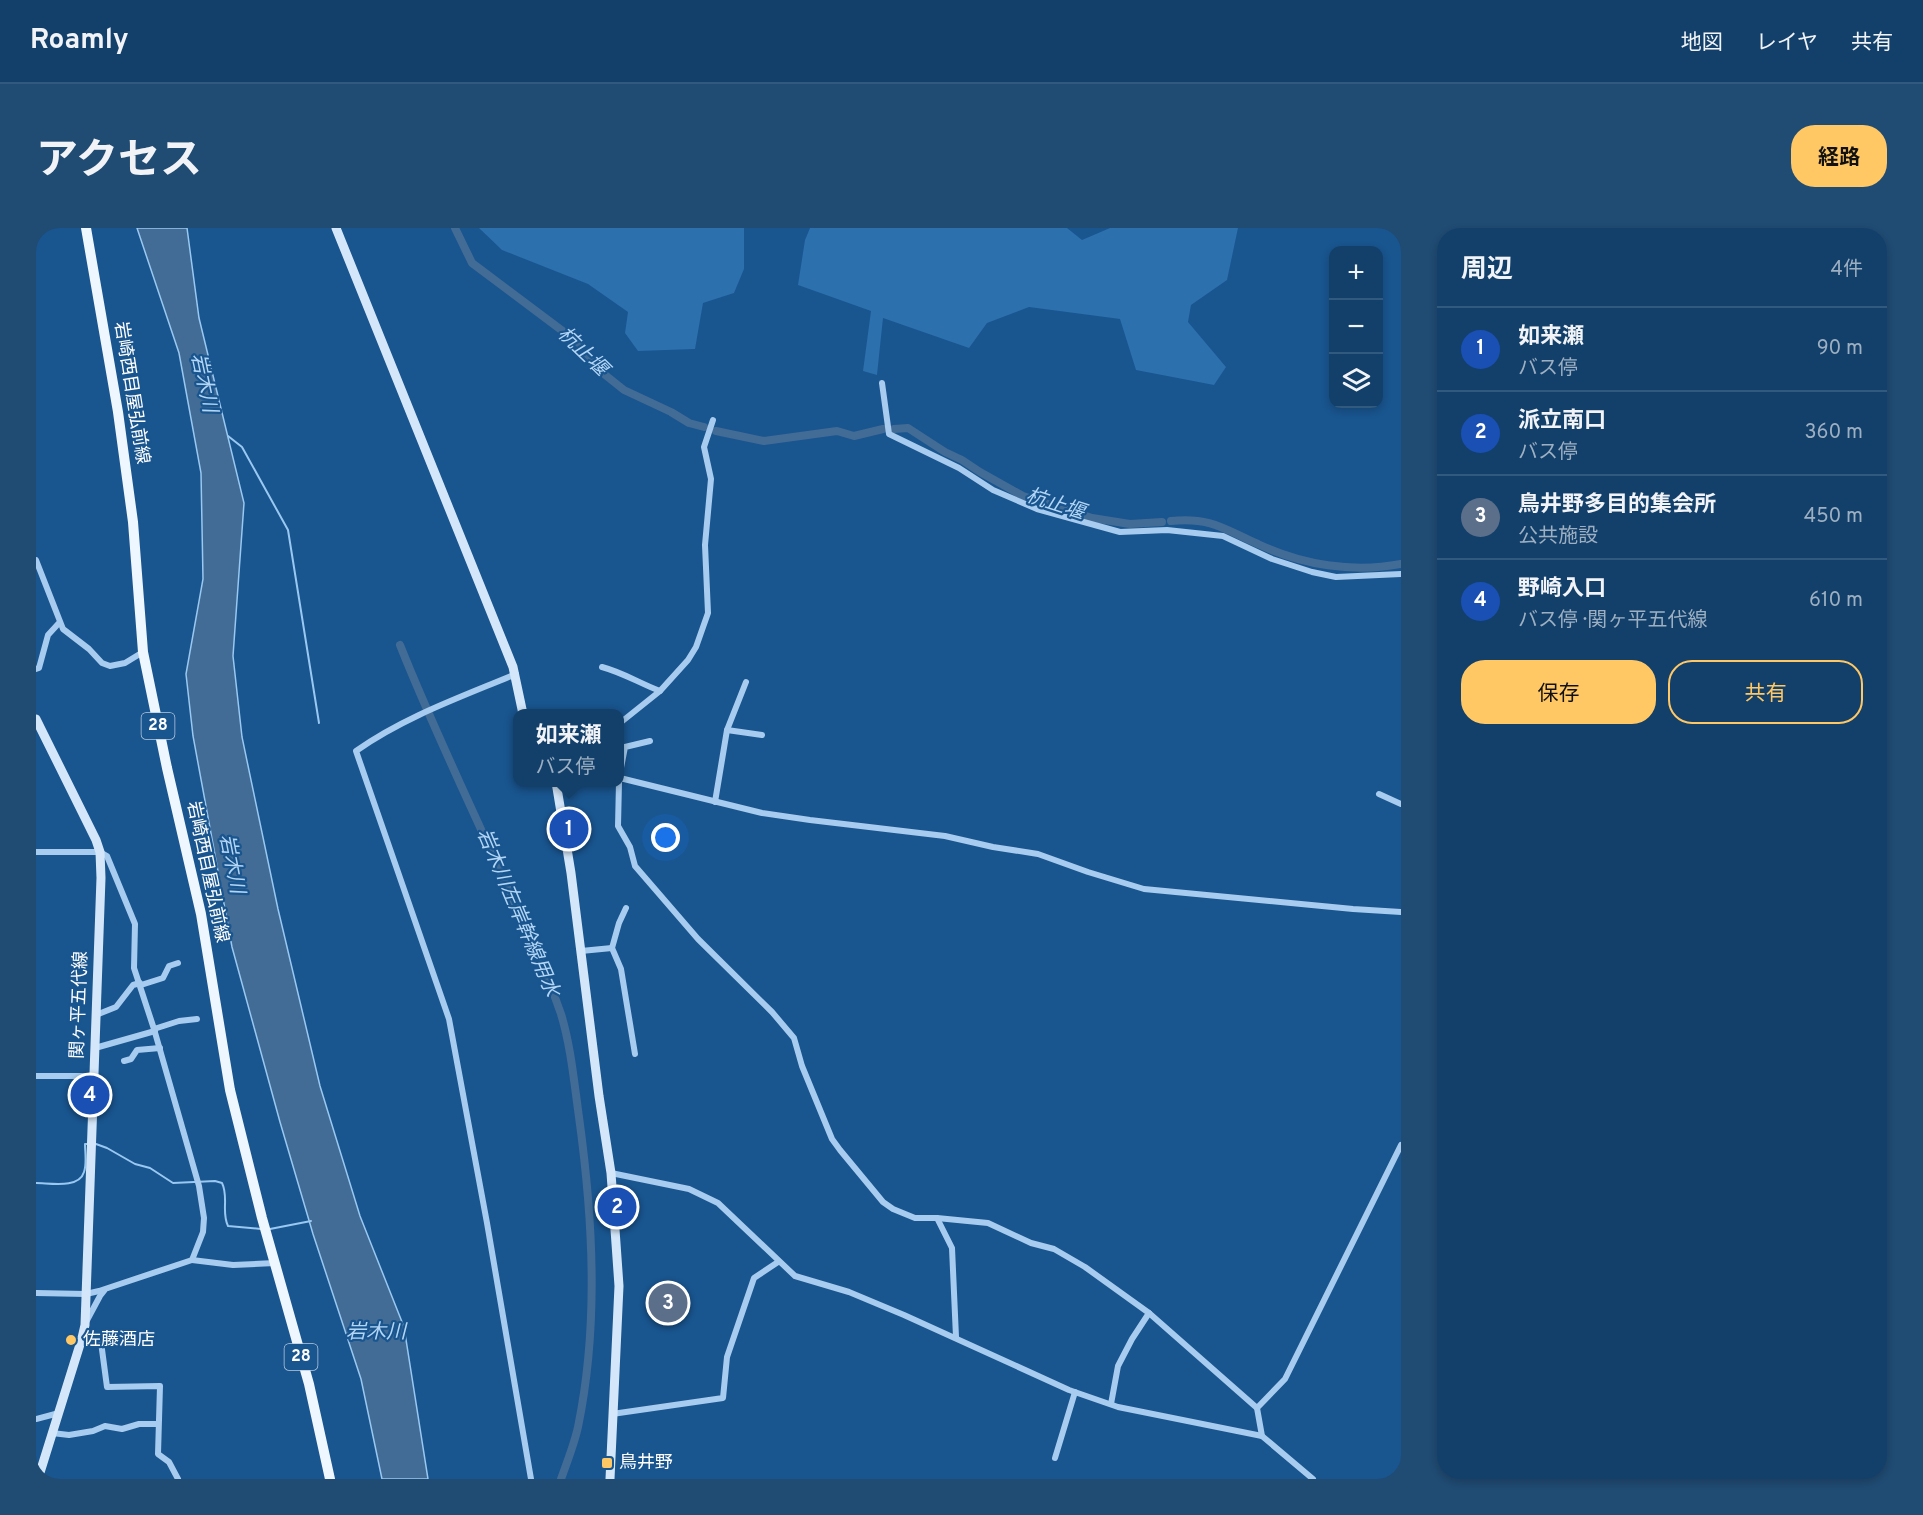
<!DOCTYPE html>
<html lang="ja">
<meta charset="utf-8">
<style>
body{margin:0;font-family:Overpass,"Noto Sans JP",sans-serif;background:#204b73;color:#f1f3f6}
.controls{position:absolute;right:18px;top:18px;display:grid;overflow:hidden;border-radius:12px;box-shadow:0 3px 9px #0003}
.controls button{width:54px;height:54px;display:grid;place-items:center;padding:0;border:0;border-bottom:2px solid #32597e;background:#13406b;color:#f1f3f6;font:30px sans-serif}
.you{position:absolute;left:630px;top:610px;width:21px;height:21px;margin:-15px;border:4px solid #fff;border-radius:50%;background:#1a73e8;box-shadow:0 0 0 9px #1a73e833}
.badge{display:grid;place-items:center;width:39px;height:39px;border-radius:50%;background:#ffc864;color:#fff;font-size:20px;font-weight:700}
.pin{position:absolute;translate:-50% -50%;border:3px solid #fff;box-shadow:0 2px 6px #0006}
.popup{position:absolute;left:477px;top:481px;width:111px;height:78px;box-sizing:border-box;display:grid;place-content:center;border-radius:12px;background:#13406b;filter:drop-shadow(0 2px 4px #0005);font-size:20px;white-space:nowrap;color:#9dafc1}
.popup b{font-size:22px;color:#f1f3f6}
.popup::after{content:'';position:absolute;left:50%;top:100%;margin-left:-12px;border:12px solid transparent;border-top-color:#13406b}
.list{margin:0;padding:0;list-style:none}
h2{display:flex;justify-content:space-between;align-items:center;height:78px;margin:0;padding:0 24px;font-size:26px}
h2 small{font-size:20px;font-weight:400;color:#9dafc1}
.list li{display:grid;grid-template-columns:39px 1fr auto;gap:18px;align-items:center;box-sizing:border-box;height:84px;padding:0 24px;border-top:2px solid #32597e}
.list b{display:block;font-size:22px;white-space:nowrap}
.list p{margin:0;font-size:20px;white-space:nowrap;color:#9dafc1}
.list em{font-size:20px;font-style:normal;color:#9dafc1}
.actions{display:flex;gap:12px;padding:18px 24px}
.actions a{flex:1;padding:14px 0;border:2px solid #ffc864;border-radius:24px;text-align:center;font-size:21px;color:#ffc864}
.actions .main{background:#ffc864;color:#111}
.icon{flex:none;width:33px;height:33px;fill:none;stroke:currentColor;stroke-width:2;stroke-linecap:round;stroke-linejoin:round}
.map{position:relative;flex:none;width:1365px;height:1251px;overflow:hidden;border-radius:24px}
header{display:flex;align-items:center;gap:36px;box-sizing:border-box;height:84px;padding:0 30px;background:#13406b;border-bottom:2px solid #32597e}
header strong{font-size:28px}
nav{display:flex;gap:33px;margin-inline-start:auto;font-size:21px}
.intro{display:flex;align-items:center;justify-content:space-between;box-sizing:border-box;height:144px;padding:0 36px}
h1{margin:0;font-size:42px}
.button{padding:15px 27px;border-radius:24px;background:#ffc864;color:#111;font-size:21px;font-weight:700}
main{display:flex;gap:36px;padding:0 36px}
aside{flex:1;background:#13406b;border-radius:24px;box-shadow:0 3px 9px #0003}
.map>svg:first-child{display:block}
</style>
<header>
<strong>Roamly</strong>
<nav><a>地図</a><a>レイヤ</a><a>共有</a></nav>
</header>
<div class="intro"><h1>アクセス</h1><a class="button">経路</a></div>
<main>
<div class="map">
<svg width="1365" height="1251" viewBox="0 0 1365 1251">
<rect width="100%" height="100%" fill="#19558f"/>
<g fill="#2c70ad">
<polygon points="443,0 708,0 708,41 698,65 667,75 659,121 602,123 589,105 592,84 552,56 466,22"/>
<polygon points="774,0 1031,0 1046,12 1074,0 1202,0 1191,52 1155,77 1152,94 1190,139 1178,157 1100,142 1084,91 993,79 951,95 933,120 847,90 841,147 827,143 835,83 762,57 769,12"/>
</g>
<polygon fill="#426c96" stroke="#99c8f1" stroke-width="1.5" points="101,0 151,0 163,90 208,275 197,428 206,509 242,681 284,858 324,988 368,1099 392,1251 346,1251 325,1151 277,1006 244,894 196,719 157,508 150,446 167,351 165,245 143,125"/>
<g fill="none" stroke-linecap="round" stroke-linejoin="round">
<g stroke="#99c8f1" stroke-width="2">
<polyline points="192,208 206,219 252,302 283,495"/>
<path d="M60,916L71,920L99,936L114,940L137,955L179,953L186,955C193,969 185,984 192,998L225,1001"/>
<path d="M0,955C14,955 43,961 48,944C51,936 49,924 49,916H54"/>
<polyline points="234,1001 275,993"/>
</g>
<g stroke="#426c96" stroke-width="8">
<polyline points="419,0 436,35 544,116 558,138 588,162 635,184 653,195 668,199"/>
<polyline points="858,201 872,200 909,224 926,232 944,244 987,268 1056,290 1094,296 1126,294"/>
<polyline points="680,203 728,213 801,203 818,208 847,201"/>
<path d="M1135,293C1175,289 1188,301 1222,316C1266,337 1317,345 1365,336"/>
<path d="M364,417C397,500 436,580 472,661C491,702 510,743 525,786C535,819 538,854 543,889C557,991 563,1097 542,1199C538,1217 531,1234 525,1251"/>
</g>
<g stroke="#a7ccef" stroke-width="6">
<polyline points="846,155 853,206 923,240 957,262 1001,281 1084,304 1131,302 1187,308 1236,331 1276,344 1300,349 1365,346"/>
<polyline points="0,332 27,401 53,421 66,435 74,438 89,435 107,424"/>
<path d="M566,439C588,445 603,455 624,463"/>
<polyline points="0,441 3,440 12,407 23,395"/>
<path d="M480,446C425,469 368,489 320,523L413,791L451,995L495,1251"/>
<polyline points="584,495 624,463 652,432 660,419 672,385 669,317 675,251 668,219 677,192"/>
<polyline points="691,502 726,507"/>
<polyline points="584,545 589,519 614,513"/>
<polyline points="584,550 726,585 774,592 909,608 957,619 1002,626 1052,644 1108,661 1317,681 1365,684"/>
<polyline points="583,554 582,598 594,619 599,638 662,711 736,784 758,810 766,838 796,911 804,922 847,974 857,981 879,990 901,990 916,1020 920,1109"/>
<polyline points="1343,566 1365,576"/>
<polyline points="679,574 691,502 710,454"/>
<polyline points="0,624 64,624 71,628 99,696 98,740 118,801 163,958 168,990 167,1004 156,1032 63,1063 50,1066 0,1065"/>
<polyline points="590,680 583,695 576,720 585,741 599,826"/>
<polyline points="545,723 576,720"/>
<polyline points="105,757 127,750 133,738 142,735"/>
<polyline points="60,787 80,779 97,757 104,755"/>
<polyline points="118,801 143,793 161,791"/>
<polyline points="59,820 119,803"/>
<polyline points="88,833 95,831 101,822 124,820"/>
<polyline points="0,848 58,848"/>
<polyline points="575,945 653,961 682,975 759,1048 813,1064 868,1087 1033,1162 1082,1179 1226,1208 1277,1251"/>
<polyline points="901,990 952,995 995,1015 1018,1021 1049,1039 1113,1085 1221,1180"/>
<polyline points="156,1032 197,1037 239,1035"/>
<polyline points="49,1096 64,1068 68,1063"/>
<polyline points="46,1110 65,1114 71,1159 124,1158 122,1226 133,1234 142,1251"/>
<polyline points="1075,1176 1082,1138 1096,1111 1113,1085"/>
<polyline points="576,1186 687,1170 691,1129 718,1050 742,1034"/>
<polyline points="0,1191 23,1185"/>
<polyline points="16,1205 33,1207 57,1203 69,1198 86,1201 103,1196 122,1196"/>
<polyline points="1226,1208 1221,1180 1249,1151 1365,917"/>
<polyline points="1019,1230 1039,1164"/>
</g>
<g stroke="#d4e7fa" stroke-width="9">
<polyline points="300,0 477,439 487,486"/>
<polyline points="0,491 60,612 64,624 65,650 49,1097 46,1110 2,1251"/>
<polyline points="520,554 535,645 563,868 575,945 583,1058 574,1251"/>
</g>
<polyline stroke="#eef6ff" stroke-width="10" points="50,0 82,184 97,294 107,424 131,540 165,686 194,862 226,990 273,1156 294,1251"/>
</g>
<g fill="#ffc864" stroke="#19558f" stroke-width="2">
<circle cx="35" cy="1112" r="6"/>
<rect x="565" y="1229" width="12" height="12" rx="3"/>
</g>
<g text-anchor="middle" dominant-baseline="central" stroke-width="4.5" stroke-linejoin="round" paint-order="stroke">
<g fill="#19558f" stroke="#baccdd" stroke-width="1.5">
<rect x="105.5" y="485" width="33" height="26" rx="4.5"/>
<rect x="248.5" y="1116" width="33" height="26" rx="4.5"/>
</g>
<g font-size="16" font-weight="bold" fill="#fff">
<text x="122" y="498">28</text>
<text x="265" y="1129">28</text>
</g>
<g font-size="18" fill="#fff" stroke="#19558f">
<text transform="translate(95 165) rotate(81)">岩崎西目屋弘前線</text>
<text transform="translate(171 644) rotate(78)">岩崎西目屋弘前線</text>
<text transform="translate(44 777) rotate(-88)">関ヶ平五代線</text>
</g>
<g font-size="18" fill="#fff" stroke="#19558f" text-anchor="start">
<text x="47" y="1112">佐藤酒店</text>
<text x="583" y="1235">鳥井野</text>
</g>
<g font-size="20" font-style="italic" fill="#b3d6f6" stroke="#19558f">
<text transform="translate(546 124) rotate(44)">杭止堰</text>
<text transform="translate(167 155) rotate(78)">岩木川</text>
<text transform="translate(1019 277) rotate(18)">杭止堰</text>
<text transform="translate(195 636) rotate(79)">岩木川</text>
<text transform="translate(481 685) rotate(67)">岩木川左岸幹線用水</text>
<text x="340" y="1105">岩木川</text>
</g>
</g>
</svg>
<div class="controls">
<button>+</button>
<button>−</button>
<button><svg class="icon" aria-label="layers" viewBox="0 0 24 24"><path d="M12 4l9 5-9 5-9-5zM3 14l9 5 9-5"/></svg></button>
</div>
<div class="you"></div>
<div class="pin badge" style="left:533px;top:601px;background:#1a4fb4">1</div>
<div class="popup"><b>如来瀬</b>バス停</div>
<div class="pin badge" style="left:581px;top:979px;background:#1a4fb4">2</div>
<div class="pin badge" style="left:632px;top:1075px;background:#5c6f8a">3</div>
<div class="pin badge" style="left:54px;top:867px;background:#1a4fb4">4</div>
</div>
<aside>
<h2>周辺<small>4件</small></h2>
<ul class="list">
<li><span class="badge" style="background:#1a4fb4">1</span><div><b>如来瀬</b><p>バス停</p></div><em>90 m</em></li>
<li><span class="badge" style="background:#1a4fb4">2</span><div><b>派立南口</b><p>バス停</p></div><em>360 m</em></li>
<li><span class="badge" style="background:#5c6f8a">3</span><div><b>鳥井野多目的集会所</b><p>公共施設</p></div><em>450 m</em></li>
<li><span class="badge" style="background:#1a4fb4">4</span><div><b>野崎入口</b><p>バス停 · 関ヶ平五代線</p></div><em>610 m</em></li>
</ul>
<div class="actions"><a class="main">保存</a><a>共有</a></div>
</aside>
</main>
